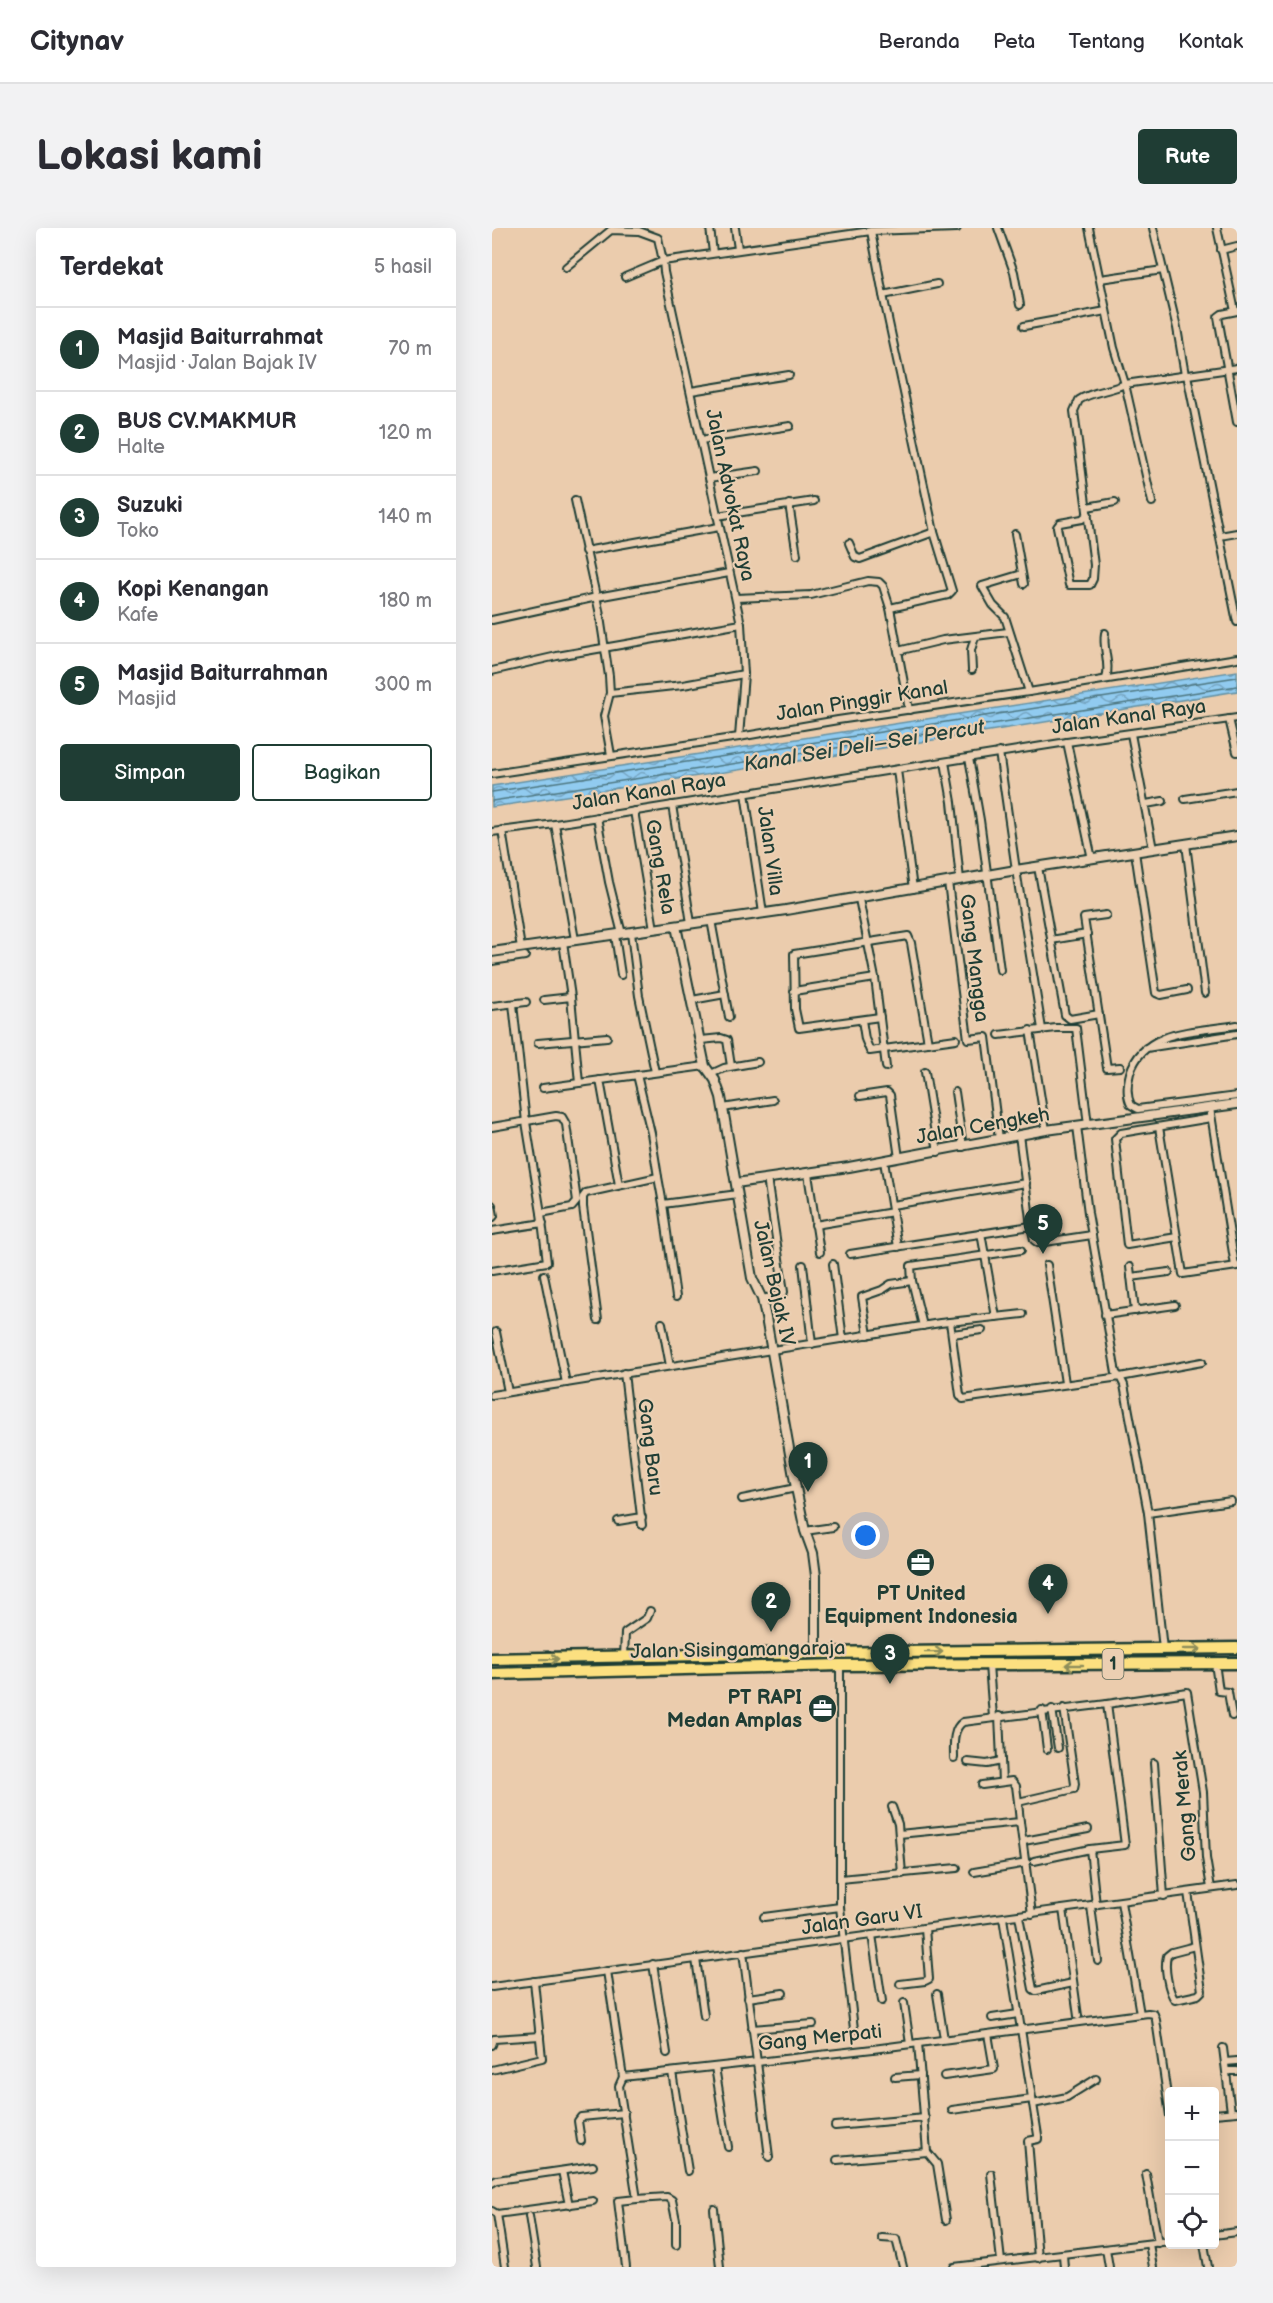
<!DOCTYPE html>
<html lang="id">
<meta charset="utf-8">
<style>
body{margin:0;font-family:"Balsamiq Sans",sans-serif;background:#f2f2f3;color:#2b2b33}
.controls{position:absolute;right:18px;bottom:18px;display:grid;overflow:hidden;border-radius:6px;box-shadow:0 6px 24px #0002}
.controls button{width:54px;height:54px;display:grid;place-items:center;padding:0;border:0;border-bottom:2px solid #e1e1e2;background:#fff;color:#2b2b33;font:30px sans-serif}
.you{position:absolute;left:374px;top:1308px;width:21px;height:21px;margin:-15px;border:4px solid #fff;border-radius:50%;background:#1a73e8;box-shadow:0 0 0 9px #1a73e833}
.badge{display:grid;place-items:center;width:39px;height:39px;border-radius:50%;background:#1f3d34;color:#fff;font-size:20px;font-weight:700}
.pin{position:absolute;translate:-50% -50px;filter:drop-shadow(0 2px 3px #0008)}
.pin::after{content:'';position:absolute;top:32px;width:21px;height:18px;background:inherit;clip-path:polygon(0 0,100% 0,50% 100%)}
.list{margin:0;padding:0;list-style:none}
h2{display:flex;justify-content:space-between;align-items:center;height:78px;margin:0;padding:0 24px;font-size:26px}
h2 small{font-size:20px;font-weight:400;color:#7c7c81}
.list li{display:grid;grid-template-columns:39px 1fr auto;gap:18px;align-items:center;box-sizing:border-box;height:84px;padding:0 24px;border-top:2px solid #e1e1e2}
.list b{display:block;font-size:22px;white-space:nowrap}
.list p{margin:0;font-size:20px;white-space:nowrap;color:#7c7c81}
.list em{font-size:20px;font-style:normal;color:#7c7c81}
.actions{display:flex;gap:12px;padding:18px 24px}
.actions a{flex:1;padding:14px 0;border:2px solid #1f3d34;border-radius:6px;text-align:center;font-size:21px;color:#1f3d34}
.actions .main{background:#1f3d34;color:#fff}
.icon{flex:none;width:33px;height:33px;fill:none;stroke:currentColor;stroke-width:2;stroke-linecap:round;stroke-linejoin:round}
.map{position:relative;flex:none;width:745px;height:2039px;overflow:hidden;border-radius:6px}
header{display:flex;align-items:center;gap:36px;box-sizing:border-box;height:84px;padding:0 30px;background:#fff;border-bottom:2px solid #e1e1e2}
header strong{font-size:28px}
nav{display:flex;gap:33px;margin-inline-start:auto;font-size:21px}
.intro{display:flex;align-items:center;justify-content:space-between;box-sizing:border-box;height:144px;padding:0 36px}
h1{margin:0;font-size:42px}
.button{padding:15px 27px;border-radius:6px;background:#1f3d34;color:#fff;font-size:21px;font-weight:700}
main{display:flex;gap:36px;padding:0 36px}
aside{flex:1;background:#fff;border-radius:6px;box-shadow:0 6px 24px #0002}
.map>svg:first-child{display:block}
</style>
<header>
<strong>Citynav</strong>
<nav><a>Beranda</a><a>Peta</a><a>Tentang</a><a>Kontak</a></nav>
</header>
<div class="intro"><h1>Lokasi kami</h1><a class="button">Rute</a></div>
<main>
<aside>
<h2>Terdekat<small>5 hasil</small></h2>
<ul class="list">
<li><span class="badge">1</span><div><b>Masjid Baiturrahmat</b><p>Masjid · Jalan Bajak IV</p></div><em>70 m</em></li>
<li><span class="badge">2</span><div><b>BUS CV.MAKMUR</b><p>Halte</p></div><em>120 m</em></li>
<li><span class="badge">3</span><div><b>Suzuki</b><p>Toko</p></div><em>140 m</em></li>
<li><span class="badge">4</span><div><b>Kopi Kenangan</b><p>Kafe</p></div><em>180 m</em></li>
<li><span class="badge">5</span><div><b>Masjid Baiturrahman</b><p>Masjid</p></div><em>300 m</em></li>
</ul>
<div class="actions"><a class="main">Simpan</a><a>Bagikan</a></div>
</aside>
<div class="map">
<svg width="745" height="2039" viewBox="0 0 745 2039">
<defs>
<pattern id="water-waves" width="16" height="10" patternUnits="userSpaceOnUse" patternTransform="scale(1.5)"><rect width="16" height="10" fill="#91cbf0"/><path d="M0 5q4-4 8 0t8 0" fill="none" stroke="#76a6c3"/></pattern>
</defs>
<rect width="100%" height="100%" fill="#ebccad"/>
<filter id="ink" filterUnits="userSpaceOnUse"><feTurbulence type="fractalNoise" baseFrequency=".0167" numOctaves="2"/><feDisplacementMap in="SourceGraphic" scale="12" xChannelSelector="R" yChannelSelector="G"/><feConvolveMatrix kernelMatrix="1 2 1 2 8 2 1 2 1" color-interpolation-filters="sRGB"/></filter>
<g filter="url(#ink)">
<polygon fill="url(#water-waves)" stroke="#6392a5" stroke-width="1.5" points="745,443 745,463 385,521 0,579 0,558"/>
<g fill="none" stroke-linecap="round" stroke-linejoin="round">
<g stroke="#4d767f" stroke-width="1.5">
<polyline points="0,564 745,449"/>
<polyline points="0,573 745,458"/>
</g>
<defs>
<g id="minor">
<polyline points="218,0 221,25"/>
<polyline points="243,0 246,21"/>
<polyline points="506,0 522,44 528,77"/>
<polyline points="597,0 622,120 633,156 660,274"/>
<polyline points="661,0 685,100 693,147"/>
<polyline points="725,0 743,83"/>
<polyline points="379,3 391,67 442,304 460,363 456,367 398,380"/>
<polyline points="729,22 745,18"/>
<polyline points="74,39 119,2 147,3 166,10 171,33 133,49"/>
<polyline points="608,51 671,42"/>
<polyline points="391,67 445,56"/>
<polyline points="745,83 730,86 726,89 745,194"/>
<polyline points="532,98 614,83"/>
<polyline points="695,147 745,394"/>
<polyline points="199,163 297,147"/>
<polyline points="209,212 298,198"/>
<polyline points="217,250 266,243"/>
<polyline points="83,272 107,382 117,448 118,465 112,488 119,527"/>
<polyline points="297,276 305,327"/>
<polyline points="595,279 623,274"/>
<path d="M596,286L590,291L568,295L565,299L577,357H598L601,351L602,337L582,183L587,172C601,163 618,163 633,156L745,140"/>
<polyline points="225,288 322,273"/>
<polyline points="523,306 532,356"/>
<polyline points="728,308 745,305"/>
<polyline points="357,315 363,329 368,331 442,304"/>
<polyline points="93,323 227,299"/>
<polyline points="530,346 490,358 501,377 513,389 537,464"/>
<polyline points="244,370 319,367 376,353 387,354 391,358 398,380 417,482"/>
<polyline points="0,392 105,369 237,345"/>
<path d="M613,405C610,420 619,436 614,451"/>
<polyline points="406,423 451,412 516,404"/>
<polyline points="480,442 479,422 483,409"/>
<polyline points="0,443 65,428 249,396"/>
<polyline points="118,465 191,457 252,446"/>
<polyline points="737,491 745,524"/>
<polyline points="639,506 661,621"/>
<polyline points="247,509 252,446 249,396 172,44 171,33 379,3 465,0"/>
<polyline points="575,514 600,631"/>
<polyline points="507,524 524,642 550,801"/>
<polyline points="477,530 488,592 508,742"/>
<polyline points="453,534 460,574 468,652"/>
<polyline points="405,542 421,661"/>
<polyline points="0,546 247,509 346,492 537,464 745,430"/>
<polyline points="253,565 271,685"/>
<polyline points="693,571 745,563"/>
<polyline points="654,576 671,573"/>
<polyline points="180,577 199,695"/>
<polyline points="142,583 162,701"/>
<polyline points="105,589 117,654 130,706"/>
<polyline points="63,596 83,712"/>
<polyline points="10,602 29,720"/>
<polyline points="0,604 63,596 575,514 745,490"/>
<polyline points="694,616 713,765"/>
<polyline points="643,624 664,765 669,767 695,762"/>
<polyline points="546,639 573,787 578,791 607,786"/>
<polyline points="456,654 476,811 494,809 507,911"/>
<polyline points="367,671 383,750 394,839"/>
<polyline points="614,687 592,690 615,840 628,839"/>
<polyline points="219,692 237,789"/>
<polyline points="139,705 147,768 163,844"/>
<polyline points="123,707 129,747"/>
<polyline points="559,712 595,706"/>
<polyline points="71,714 79,769"/>
<polyline points="0,733 33,728"/>
<polyline points="302,763 383,750"/>
<polyline points="52,772 79,769 87,855 213,838"/>
<polyline points="200,772 233,766"/>
<polyline points="21,776 34,894 49,985"/>
<polyline points="0,778 34,774"/>
<polyline points="388,789 307,800 303,781 302,726 416,708 419,715 436,815"/>
<polyline points="370,792 373,811 378,823 464,811"/>
<path d="M745,797C706,804 652,800 638,845C635,856 634,867 639,877L646,881L745,868"/>
<polyline points="538,802 554,902"/>
<polyline points="507,807 564,800 584,800 596,897"/>
<polyline points="209,812 229,810 235,812 239,838"/>
<polyline points="46,815 115,809"/>
<polyline points="654,820 745,806"/>
<polyline points="433,844 446,924"/>
<polyline points="219,846 232,840 266,834"/>
<polyline points="145,847 159,905 166,949"/>
<polyline points="108,852 127,957"/>
<polyline points="51,860 87,855"/>
<polyline points="463,864 471,919"/>
<polyline points="368,868 395,864 398,867 407,930"/>
<polyline points="231,880 281,872"/>
<polyline points="718,880 743,1038"/>
<polyline points="585,898 596,985 624,1145 628,1149 710,1134"/>
<polyline points="0,899 64,888 70,889 74,896 85,973 80,979 49,985 55,1034 0,1043"/>
<polyline points="667,899 691,1046 745,1038"/>
<polyline points="392,933 406,1019"/>
<polyline points="316,946 328,1024"/>
<polyline points="171,976 184,1069"/>
<polyline points="0,977 2,988 0,990"/>
<polyline points="400,977 534,955"/>
<polyline points="323,997 401,984"/>
<polyline points="539,998 542,1012 546,1015 600,1007"/>
<polyline points="0,1003 51,995"/>
<polyline points="489,1005 504,1089"/>
<polyline points="685,1009 635,1017 623,911 629,905 719,890"/>
<polyline points="358,1026 539,998 527,907"/>
<polyline points="341,1036 351,1111"/>
<polyline points="311,1037 320,1116"/>
<polyline points="555,1037 573,1155"/>
<polyline points="638,1039 643,1083"/>
<polyline points="52,1047 74,1155"/>
<polyline points="639,1049 677,1044"/>
<polyline points="270,1071 289,1067 292,1064 275,950"/>
<polyline points="613,1087 683,1077"/>
<polyline points="106,1092 91,979 91,969 94,965 166,949 171,976 246,966"/>
<polyline points="458,1094 468,1167 471,1171 628,1149 632,1157 656,1285 671,1421"/>
<polyline points="170,1095 178,1138"/>
<polyline points="431,1098 420,1053 419,1038 529,1022"/>
<polyline points="4,1104 16,1164"/>
<polyline points="460,1106 490,1102"/>
<polyline points="376,1107 370,1069 390,1062 399,1056 420,1053"/>
<polyline points="132,1145 150,1297"/>
<polyline points="0,1167 448,1095 531,1086"/>
<polyline points="250,1271 304,1260"/>
<polyline points="656,1285 739,1273"/>
<polyline points="126,1293 150,1289"/>
<polyline points="313,1303 341,1299"/>
<polyline points="132,1429 133,1405 155,1390 158,1383"/>
<polyline points="723,1435 727,1463 736,1464 740,1488"/>
<polyline points="348,1437 348,1679 362,1801"/>
<polyline points="497,1437 501,1489"/>
<polyline points="615,1476 695,1464 711,1564 714,1630 719,1660"/>
<polyline points="560,1481 566,1520"/>
<polyline points="550,1482 555,1521"/>
<polyline points="507,1488 510,1554"/>
<path d="M462,1530C462,1518 460,1501 471,1494L615,1476L633,1617L598,1621L542,1633"/>
<polyline points="476,1534 495,1536 509,1533"/>
<polyline points="662,1535 672,1668"/>
<polyline points="490,1557 520,1553 524,1558 526,1574"/>
<polyline points="400,1579 406,1596 410,1646"/>
<polyline points="528,1594 540,1686"/>
<polyline points="407,1606 528,1594 526,1574 582,1561 583,1556 572,1480"/>
<polyline points="532,1613 596,1601"/>
<polyline points="598,1621 604,1677"/>
<polyline points="482,1644 535,1635"/>
<polyline points="348,1651 465,1640"/>
<path d="M696,1664L710,1763L706,1767L683,1772C676,1763 672,1739 675,1728L680,1724L703,1718"/>
<polyline points="629,1674 648,1786"/>
<polyline points="599,1678 606,1733"/>
<polyline points="571,1681 586,1788"/>
<polyline points="527,1688 541,1761 544,1763 581,1755"/>
<polyline points="272,1689 348,1679"/>
<polyline points="511,1690 546,1907 546,1911 536,1913 546,2030"/>
<polyline points="380,1707 390,1773"/>
<polyline points="251,1724 277,1929"/>
<polyline points="204,1731 212,1788"/>
<polyline points="161,1736 175,1825"/>
<polyline points="115,1743 131,1849"/>
<polyline points="408,1756 433,1753 437,1751 433,1700"/>
<polyline points="0,1759 745,1657"/>
<polyline points="445,1766 452,1811"/>
<polyline points="256,1770 291,1765"/>
<polyline points="412,1775 418,1816"/>
<polyline points="500,1790 526,1786"/>
<polyline points="260,1801 321,1796"/>
<polyline points="426,1815 435,1924 445,1936 454,1992"/>
<polyline points="0,1817 2,1811 48,1808"/>
<polyline points="731,1820 739,1884"/>
<polyline points="733,1834 745,1833"/>
<polyline points="223,1839 236,1919"/>
<polyline points="0,1842 50,1830 42,1753"/>
<polyline points="735,1843 745,1843"/>
<polyline points="180,1844 196,1943"/>
<polyline points="452,1848 502,1841 496,1806"/>
<polyline points="131,1849 381,1821 656,1785 662,1786 664,1792 678,1888"/>
<polyline points="131,1849 127,1858 145,1971 175,1969 180,1972 184,1992 184,2017"/>
<polyline points="403,1849 429,1847"/>
<polyline points="541,1876 575,1869 604,1851"/>
<polyline points="460,1882 540,1871"/>
<polyline points="722,1886 745,1884"/>
<polyline points="343,1898 433,1890"/>
<polyline points="89,1913 86,1893 89,1889 132,1885"/>
<polyline points="345,1932 435,1924"/>
<polyline points="70,1943 77,1977"/>
<polyline points="499,1946 509,2033"/>
<polyline points="654,1946 666,2015"/>
<polyline points="0,1955 5,1952 101,1938"/>
<polyline points="222,1981 228,2039"/>
<polyline points="0,1983 5,1986 101,1973"/>
<polyline points="5,1986 13,2039"/>
<polyline points="37,1988 45,2039"/>
<polyline points="722,2007 745,2004"/>
<polyline points="390,2010 404,2011 411,2039"/>
<polyline points="657,2016 661,2039"/>
<polyline points="712,2016 716,2039"/>
<polyline points="614,2021 617,2039"/>
<polyline points="571,2027 572,2039"/>
<polyline points="134,2039 126,1973 145,1971"/>
<polyline points="462,2039 678,2013"/>
</g>
<g id="tertiary">
<polyline points="184,698 213,838 223,852 229,869 260,1050 270,1071 274,1090 304,1260 313,1303 321,1325 324,1348 324,1425"/>
<polyline points="0,724 294,682 524,642 745,608"/>
<polyline points="244,955 357,939 554,902 745,876"/>
</g>
<g id="trunk">
<polyline points="0,1431 324,1425 745,1420"/>
<polyline points="0,1446 348,1437 745,1435"/>
</g>
</defs>
<use href="#minor" stroke="#1f3d34" stroke-width="10"/>
<use href="#tertiary" stroke="#1f3d34" stroke-width="12"/>
<use href="#trunk" stroke="#1f3d34" stroke-width="15"/>
<use href="#minor" stroke="#ebcfb2" stroke-width="6"/>
<use href="#tertiary" stroke="#ebcfb2" stroke-width="8"/>
<use href="#trunk" stroke="#fce080" stroke-width="10"/>
</g>
<defs><path id="oneway-shaft" d="M-6 0H5M1.5-3L5.5 0L1.5 3" fill="none" stroke-width="1.6" stroke-linecap="round" stroke-linejoin="round" transform="scale(1.5)"/></defs>
<g stroke="#8e8e5a">
<use href="#oneway-shaft" transform="translate(700 1421)"/>
<use href="#oneway-shaft" transform="translate(442 1424) rotate(-1)"/>
<use href="#oneway-shaft" transform="translate(58 1431) rotate(-1)"/>
<use href="#oneway-shaft" transform="translate(582 1437) rotate(180)"/>
</g>
</g>
<defs>
<symbol id="office-disc" viewBox="-11 -11 22 22"><circle r="9.5" fill="#1f3d34" stroke="#ebcfb2"/><path d="M-6-3h4V-5.5h4V-3h4V5H-6ZM-1-4.5V-3h2v-1.5ZM-6 0V1H6V0Z" fill="#fff"/></symbol>
</defs>
<g fill-rule="evenodd">
<use href="#office-disc" x="412" y="1318" width="33" height="33"/>
<use href="#office-disc" x="314" y="1464" width="33" height="33"/>
</g>
<g text-anchor="middle" dominant-baseline="central" stroke-width="4.5" stroke-linejoin="round" paint-order="stroke">
<rect fill="#ebcfb2" stroke="#5c695a" stroke-width="1.5" x="610.5" y="1421" width="21" height="30" rx="4.5"/>
<g font-size="18" font-weight="bold" fill="#1f3d34">
<text x="621" y="1436">1</text>
</g>
<g font-size="20" fill="#1f3d34" stroke="#ebcfb2">
<text transform="translate(238 267) rotate(78)">Jalan Advokat Raya</text>
<text transform="translate(370 473) rotate(-9)">Jalan Pinggir Kanal</text>
<text transform="translate(637 489) rotate(-8)">Jalan Kanal Raya</text>
<text transform="translate(157 564) rotate(-9)">Jalan Kanal Raya</text>
<text transform="translate(278 623) rotate(82)">Jalan Villa</text>
<text transform="translate(168 639) rotate(80)">Gang Rela</text>
<text transform="translate(482 730) rotate(83)">Gang Mangga</text>
<text transform="translate(491 898) rotate(-10)">Jalan Cengkeh</text>
<text transform="translate(282 1055) rotate(77)">Jalan Bajak IV</text>
<text transform="translate(158 1219) rotate(83)">Gang Baru</text>
<text transform="translate(246 1422) rotate(-1)">Jalan Sisingamangaraja</text>
<text transform="translate(693 1578) rotate(-95)">Gang Merak</text>
<text transform="translate(370 1692) rotate(-8)">Jalan Garu VI</text>
<text transform="translate(328 1810) rotate(-6)">Gang Merpati</text>
</g>
<g font-size="20" font-weight="bold" fill="#1f3d34" stroke="#ebcfb2">
<text x="429" y="1366">PT United<tspan x="429" dy="23">Equipment Indonesia</tspan></text>
<text x="310" y="1470" text-anchor="end">PT RAPI<tspan x="310" dy="23">Medan Amplas</tspan></text>
</g>
<g font-size="21" font-style="italic" fill="#25443d" stroke="#ebcfb2">
<text transform="translate(372 518) rotate(-9)">Kanal Sei Deli–Sei Percut</text>
</g>
</g>
</svg>
<div class="controls">
<button>+</button>
<button>−</button>
<button><svg class="icon" aria-label="locate" viewBox="0 0 24 24"><circle cx="12" cy="12" r="6"/><path d="M12 2v4M12 18v4M2 12h4M18 12h4"/></svg></button>
</div>
<div class="you"></div>
<div class="pin badge" style="left:316px;top:1264px">1</div>
<div class="pin badge" style="left:279px;top:1404px">2</div>
<div class="pin badge" style="left:398px;top:1456px">3</div>
<div class="pin badge" style="left:556px;top:1386px">4</div>
<div class="pin badge" style="left:551px;top:1026px">5</div>
</div>
</main>
